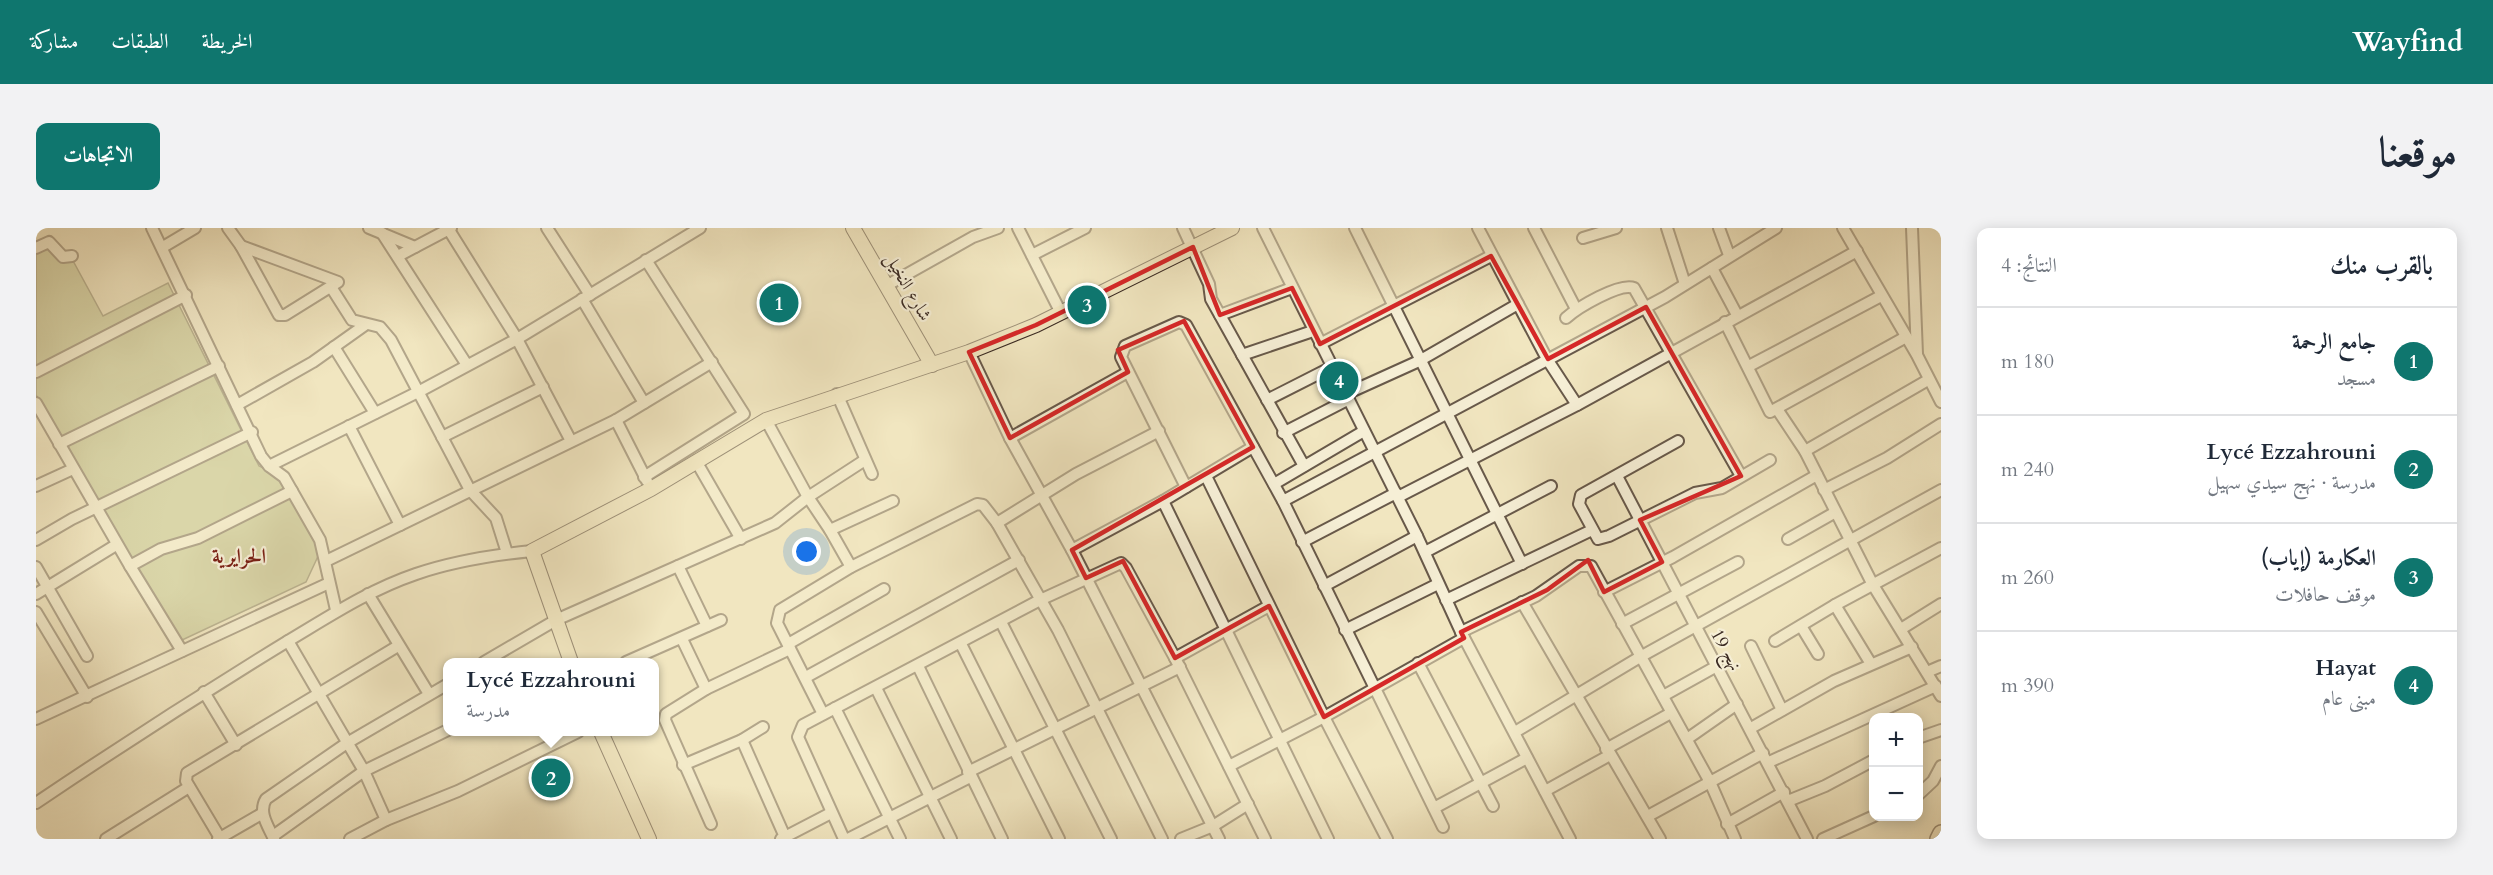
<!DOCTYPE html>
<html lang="ar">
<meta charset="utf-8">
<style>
body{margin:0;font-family:Cardo,Amiri,serif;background:#f2f2f3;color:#1f2937;direction:rtl}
.controls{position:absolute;right:18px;bottom:18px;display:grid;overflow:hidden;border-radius:12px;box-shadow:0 3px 15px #0003}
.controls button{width:54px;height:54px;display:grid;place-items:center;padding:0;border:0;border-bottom:2px solid #e0e1e3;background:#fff;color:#1f2937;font:30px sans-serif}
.you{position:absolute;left:771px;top:324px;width:21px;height:21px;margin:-15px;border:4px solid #fff;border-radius:50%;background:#1a73e8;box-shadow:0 0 0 9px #1a73e833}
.badge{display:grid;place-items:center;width:39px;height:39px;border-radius:50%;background:#0f766e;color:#fff;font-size:20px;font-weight:700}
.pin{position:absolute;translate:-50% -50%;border:3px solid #fff;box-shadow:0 2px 6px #0006}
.popup{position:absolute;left:407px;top:430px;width:216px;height:78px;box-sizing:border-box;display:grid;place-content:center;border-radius:12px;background:#fff;filter:drop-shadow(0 2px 4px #0005);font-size:20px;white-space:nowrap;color:#747a83}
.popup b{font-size:22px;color:#1f2937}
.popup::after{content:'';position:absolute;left:50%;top:100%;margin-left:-12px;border:12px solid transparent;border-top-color:#fff}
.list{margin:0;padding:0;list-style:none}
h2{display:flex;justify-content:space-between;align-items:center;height:78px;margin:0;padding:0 24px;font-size:26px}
h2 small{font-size:20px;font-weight:400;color:#747a83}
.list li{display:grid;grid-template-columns:39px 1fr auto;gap:18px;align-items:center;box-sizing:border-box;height:108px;padding:0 24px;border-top:2px solid #e0e1e3}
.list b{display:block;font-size:22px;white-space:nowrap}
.list p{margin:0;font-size:20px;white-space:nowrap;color:#747a83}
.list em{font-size:20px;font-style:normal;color:#747a83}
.map{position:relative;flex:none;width:1905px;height:611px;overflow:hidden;direction:ltr;border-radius:12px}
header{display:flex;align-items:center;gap:36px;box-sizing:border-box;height:84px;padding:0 30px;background:#0f766e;color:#fff}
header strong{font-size:28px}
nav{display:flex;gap:33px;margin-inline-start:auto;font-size:21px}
.intro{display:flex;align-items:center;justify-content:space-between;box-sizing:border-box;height:144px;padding:0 36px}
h1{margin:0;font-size:42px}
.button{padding:15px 27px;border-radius:12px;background:#0f766e;color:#fff;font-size:21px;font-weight:700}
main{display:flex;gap:36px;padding:0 36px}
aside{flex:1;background:#fff;border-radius:12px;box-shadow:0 3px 15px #0003}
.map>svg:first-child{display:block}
</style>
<header>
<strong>Wayfind</strong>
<nav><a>الخريطة</a><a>الطبقات</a><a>مشاركة</a></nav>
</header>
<div class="intro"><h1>موقعنا</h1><a class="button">الاتجاهات</a></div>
<main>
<aside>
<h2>بالقرب منك<small>النتائج: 4</small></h2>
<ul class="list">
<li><span class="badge">1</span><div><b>جامع الرحمة</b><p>مسجد</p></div><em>180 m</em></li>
<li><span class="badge">2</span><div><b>Lycé Ezzahrouni</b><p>مدرسة · نهج سيدي سهيل</p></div><em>240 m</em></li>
<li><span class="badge">3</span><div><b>العكارمة (إياب)</b><p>موقف حافلات</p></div><em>260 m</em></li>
<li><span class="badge">4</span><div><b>Hayat</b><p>مبنى عام</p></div><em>390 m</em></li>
</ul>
</aside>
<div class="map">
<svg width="1905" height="611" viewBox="0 0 1905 611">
<rect width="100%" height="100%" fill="#f1e6c0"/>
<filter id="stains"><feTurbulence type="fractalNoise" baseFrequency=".00333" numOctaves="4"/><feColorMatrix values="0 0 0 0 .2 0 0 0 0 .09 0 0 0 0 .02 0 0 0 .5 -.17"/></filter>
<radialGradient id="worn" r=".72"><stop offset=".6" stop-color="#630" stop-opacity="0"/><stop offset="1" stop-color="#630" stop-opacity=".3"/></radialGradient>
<polygon fill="#bec38f" stroke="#7c7658" stroke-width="1.5" points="14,15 36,31 67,88 132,55 223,238 242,247 284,324 270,354 144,413 0,167 0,23"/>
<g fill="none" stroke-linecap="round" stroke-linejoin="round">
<defs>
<g id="minor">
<polyline points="116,0 225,228 233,238 248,249 284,312 300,382"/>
<polyline points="192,0 205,18"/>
<polyline points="333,0 379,19"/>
<polyline points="511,0 554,67"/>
<polyline points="982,0 1025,85"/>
<polyline points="1147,0 1173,56 1175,71 1268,238"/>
<polyline points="1227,0 1381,308 1425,404 1534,611"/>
<polyline points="1319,0 1486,336"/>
<polyline points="1442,0 1511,131 1541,177"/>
<polyline points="1498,0 1540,81"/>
<polyline points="1631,0 1649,56"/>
<polyline points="1683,0 1693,27"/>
<polyline points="1807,0 1881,127 1905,174"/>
<polyline points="1876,0 1881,126"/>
<polyline points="413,2 481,111 535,213"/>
<polyline points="346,5 431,137"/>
<polyline points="1547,10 1580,0"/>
<polygon points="205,18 302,54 249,87 243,87"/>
<polyline points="127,19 159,0"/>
<polyline points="0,20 13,14 27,29 36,28"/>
<polyline points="996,27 1049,0"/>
<polyline points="362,28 415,0"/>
<polyline points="1676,40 1701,87"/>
<polyline points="850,58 937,9 962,0"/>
<polyline points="295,59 316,92 344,99 355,112 434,262 460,290 471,325"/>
<polyline points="546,71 608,175"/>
<polyline points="1184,87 1256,60"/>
<path d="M1530,90C1541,80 1584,54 1598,60L1705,248"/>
<polyline points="1689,94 1734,184 1870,109"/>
<polyline points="1284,116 1455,28"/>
<polyline points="298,119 339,185"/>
<polyline points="933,124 974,210 1036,322 1183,611"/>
<polyline points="1206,127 1277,103"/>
<polyline points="1713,138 1845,68"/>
<polyline points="0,144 150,67"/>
<polyline points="801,166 836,246"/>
<polyline points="1310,166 1383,133 1482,76"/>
<polyline points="1231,172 1296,139"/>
<polyline points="0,175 94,338 125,321 162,310 256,263"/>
<polyline points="201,177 277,134 329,97"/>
<polyline points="1741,181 1769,223 1837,357 1905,468"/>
<polyline points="580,192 611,253"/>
<polyline points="730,192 772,269 794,302 815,339"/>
<polyline points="313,198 364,297"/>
<polyline points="1247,205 1313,171"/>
<polyline points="406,209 507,159"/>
<polyline points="974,210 1092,144"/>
<polyline points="1642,213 1545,267 1543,276 1562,311 1573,308 1659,265 1686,260 1734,232"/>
<polyline points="23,216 183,138"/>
<polyline points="1769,223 1892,152"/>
<polyline points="660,233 705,311"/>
<polyline points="233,238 384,163 481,111 664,0"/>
<polyline points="1170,248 1288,489 1351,611"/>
<polyline points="1581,248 1771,611"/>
<polyline points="608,249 708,186 610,32"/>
<polyline points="1238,256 1328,203"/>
<polyline points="0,258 37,241"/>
<polyline points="1150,259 1085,129 1089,118 1143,94 1150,97 1247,273 1407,599"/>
<polyline points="1788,262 1851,230 1905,196"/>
<polyline points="1362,269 1541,177 1821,23"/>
<polyline points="1127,273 1292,611"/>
<polyline points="1247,273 1629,69 1740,0"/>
<polyline points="961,295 1040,246 1123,203"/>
<polyline points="794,302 857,273"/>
<polyline points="1752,311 1798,285"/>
<polyline points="0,312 36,291 216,204"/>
<polyline points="1266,314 1360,265"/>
<polyline points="1036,322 1127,273 1217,219"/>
<polyline points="1389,324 1515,258"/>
<polyline points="290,333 580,192 676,134"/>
<polyline points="94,338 146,423"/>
<polyline points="642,338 671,398"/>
<polyline points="0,339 51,428"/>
<polyline points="1288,358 1381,308"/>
<polyline points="1568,364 1637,329 1781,247"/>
<polyline points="0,366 80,317"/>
<polyline points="332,366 393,466"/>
<polyline points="1410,372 1556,302"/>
<polyline points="1486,374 1624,611"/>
<polyline points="1799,377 1835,436"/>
<polyline points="0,384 51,469"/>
<polyline points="965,394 1075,611"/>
<polyline points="1586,396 1702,334"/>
<polyline points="1765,398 1782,426"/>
<polyline points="1865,401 1905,376"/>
<polyline points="1309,402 1402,356"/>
<polyline points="1425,404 1500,368 1543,338 1555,338 1674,554 1699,611"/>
<polyline points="646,411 670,461"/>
<polyline points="252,413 328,543 350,592"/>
<polyline points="1739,413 1799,377 1905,320"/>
<polyline points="752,416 848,361"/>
<polyline points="925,416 1023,611"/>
<polyline points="1715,418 1746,482"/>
<polyline points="1139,430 1233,378"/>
<polyline points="448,434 520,392 739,295 772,269 829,232"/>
<polyline points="590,434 685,392"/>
<polyline points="1382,435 1457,578"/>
<polyline points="882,438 966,611"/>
<polyline points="1891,444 1905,438"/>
<polyline points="770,449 983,332"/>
<polyline points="840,460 915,611"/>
<polyline points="168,464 200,517"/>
<polyline points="1627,468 1681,438"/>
<polyline points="799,480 864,611"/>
<polyline points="787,486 741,395 744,382 815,339 941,276 947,277 961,295 1022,402 1126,611"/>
<polyline points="0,491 293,355"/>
<polyline points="1715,500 1798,453 1876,419"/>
<polyline points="1479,504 1604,429 1905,262"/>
<polyline points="1882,510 1905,502"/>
<polyline points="1651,511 1701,476"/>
<polyline points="706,512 749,609"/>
<polyline points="1570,521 1635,485"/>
<polyline points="1733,534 1900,458"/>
<polyline points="647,537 706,512 727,499"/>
<polyline points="1193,538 1288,489 1428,410"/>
<polyline points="932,544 1144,439"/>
<polyline points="1509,563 1574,527"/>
<polyline points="1882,567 1897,553 1905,538"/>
<polyline points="1752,573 1789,558 1838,532"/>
<path d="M0,575C83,519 167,465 252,413C294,388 333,362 380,346C418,333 457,327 496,323"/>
<polyline points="1398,580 1491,530"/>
<polyline points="1612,588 1727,525"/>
<polyline points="675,596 629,492 630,486 670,461 754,421"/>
<polyline points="1691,596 1748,564"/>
<polyline points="237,608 328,543 412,502"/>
<polyline points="184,610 150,553 151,545 362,418"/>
<polyline points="70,611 153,559"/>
<polyline points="182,611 227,585"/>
<path d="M238,611C232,598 222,584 230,571L311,515L412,456"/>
<polyline points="314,611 350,592 422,563 542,504"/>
<polyline points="745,611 795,585"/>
<polyline points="808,611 762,509 767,497 1004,372 1085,335 1090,340 1139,430 1229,611"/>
<polyline points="812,611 934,549"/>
<polyline points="1145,611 1177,598 1212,576"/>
<polyline points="1787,611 1838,588"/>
</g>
<g id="major">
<polyline points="817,0 896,137"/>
<polyline points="535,434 496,323 615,261 730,192 933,124 1000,97 1196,0"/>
<polyline points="565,504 613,611"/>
</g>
<polyline id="highway" points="1902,611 1905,605"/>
</defs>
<use href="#minor" stroke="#68594a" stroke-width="14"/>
<use href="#major" stroke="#3a2a22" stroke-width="16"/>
<use href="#highway" stroke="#3a2a22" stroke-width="18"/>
<use href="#minor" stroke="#f6efd6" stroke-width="10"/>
<use href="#major" stroke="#f1e6c0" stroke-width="14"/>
<use href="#highway" stroke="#f1e6c0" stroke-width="15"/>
</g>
<path d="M0 0H1905V611H0ZM1157,19L1184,87L1256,60L1284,116L1455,28L1512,131L1610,79L1705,248L1604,292L1626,334L1568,364L1552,332L1511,362L1425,404L1428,410L1288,489L1233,378L1139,430L1087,333L1050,350L1036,322L1217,219L1148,93L1082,122L1092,144L974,210L933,124L1000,97Z" fill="#f1e6c0" fill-opacity=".55" fill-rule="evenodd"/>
<path fill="none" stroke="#d62828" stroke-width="4.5" stroke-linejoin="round" d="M1157,19L1184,87L1256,60L1284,116L1455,28L1512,131L1610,79L1705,248L1604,292L1626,334L1568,364L1552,332L1511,362L1425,404L1428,410L1288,489L1233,378L1139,430L1087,333L1050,350L1036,322L1217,219L1148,93L1082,122L1092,144L974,210L933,124L1000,97Z"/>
<g text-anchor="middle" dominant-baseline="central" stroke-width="4.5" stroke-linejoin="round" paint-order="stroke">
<g font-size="18" fill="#3a2a22" stroke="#f6efd6">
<text transform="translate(872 59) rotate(60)">شارع النخيل</text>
<text transform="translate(1690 422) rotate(61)">نهج 19</text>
</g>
<g font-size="21" font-weight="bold" fill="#7a1f14" stroke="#f6efd6">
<text x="203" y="328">الحرايرية</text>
</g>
</g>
<rect width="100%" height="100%" filter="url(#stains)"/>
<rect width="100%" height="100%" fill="url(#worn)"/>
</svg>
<div class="controls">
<button>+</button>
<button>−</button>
</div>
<div class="you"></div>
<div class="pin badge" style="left:743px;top:75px">1</div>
<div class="pin badge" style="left:515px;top:550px">2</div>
<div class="popup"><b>Lycé Ezzahrouni</b>مدرسة</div>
<div class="pin badge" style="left:1051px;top:77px">3</div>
<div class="pin badge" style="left:1303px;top:153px">4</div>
</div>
</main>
